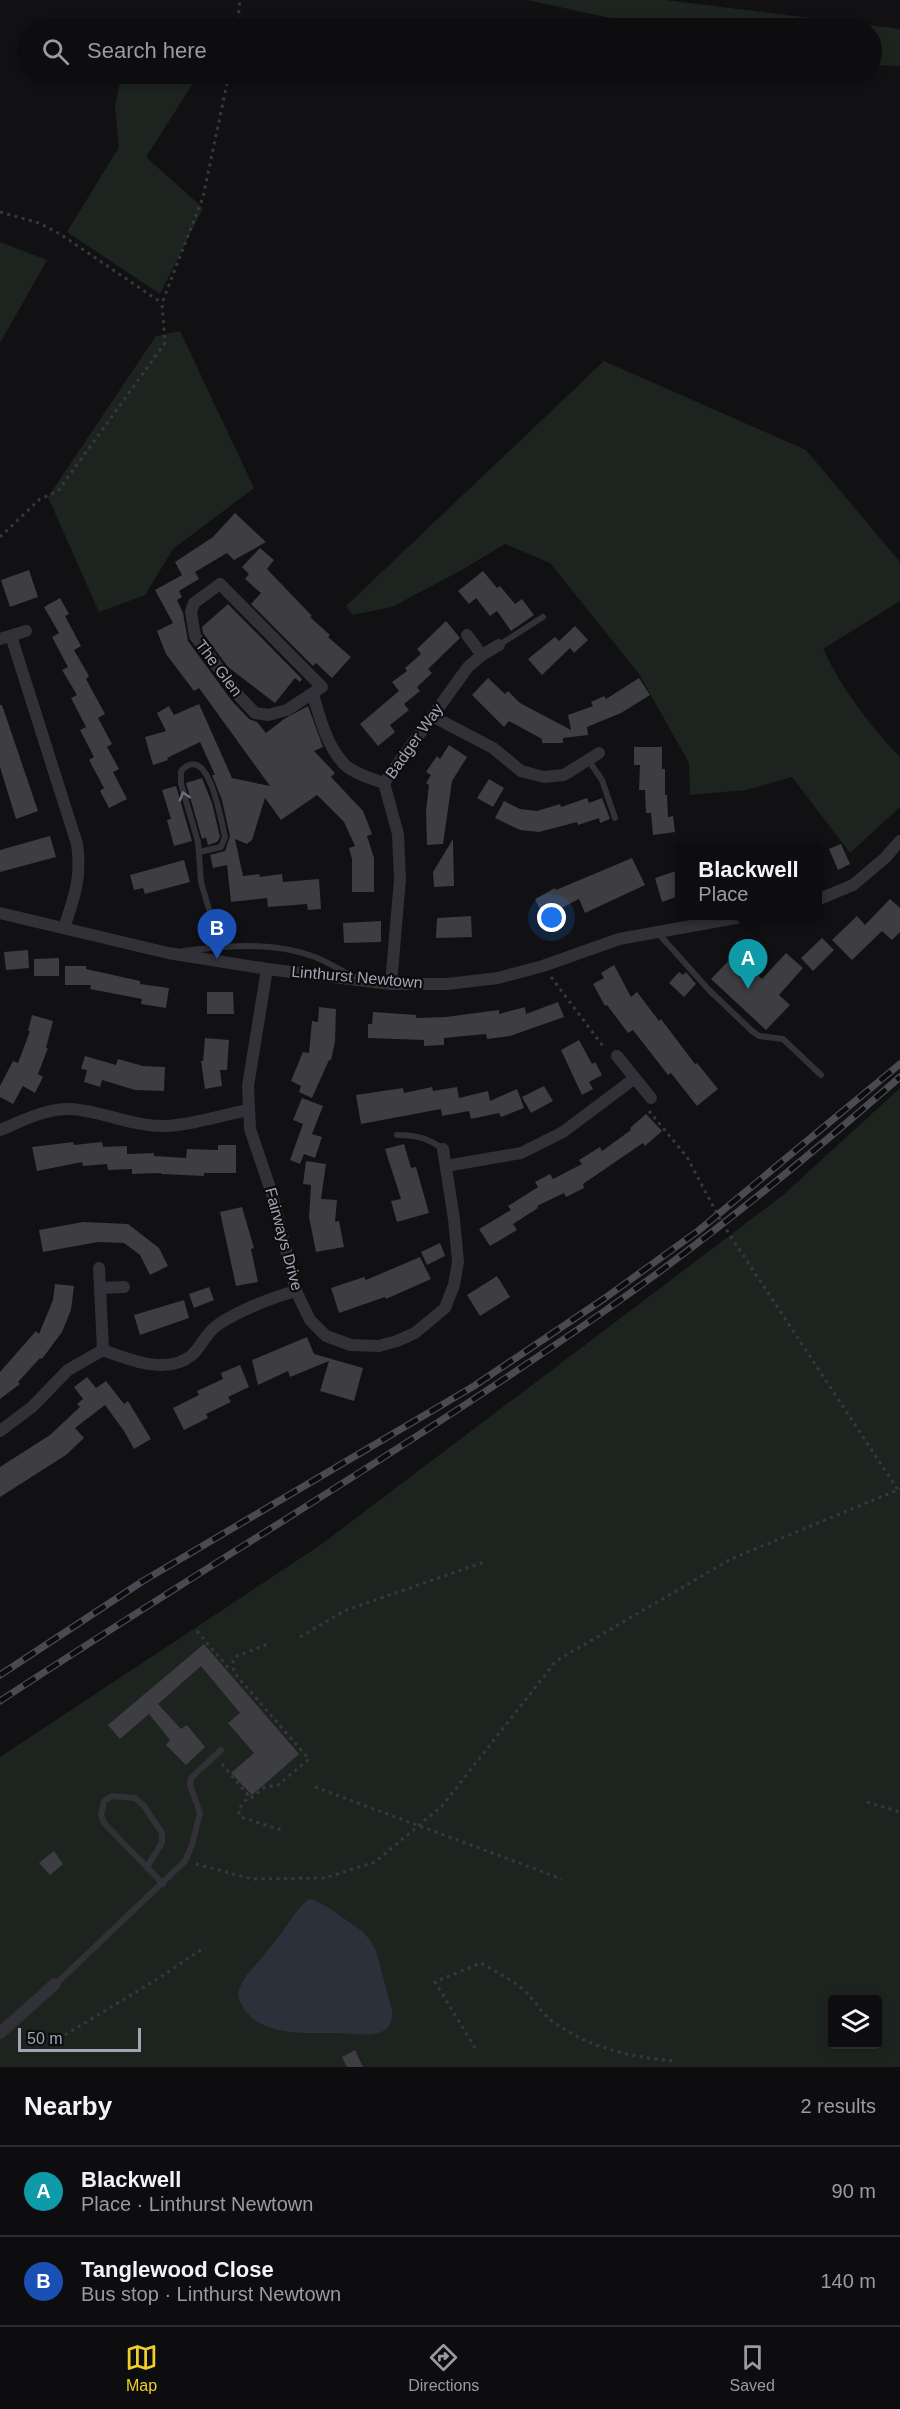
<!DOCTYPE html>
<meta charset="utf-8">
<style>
body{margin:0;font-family:Helvetica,sans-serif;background:#161517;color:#f1f3f6}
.controls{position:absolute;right:18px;bottom:18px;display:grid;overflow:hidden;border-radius:6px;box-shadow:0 3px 9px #0003}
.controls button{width:54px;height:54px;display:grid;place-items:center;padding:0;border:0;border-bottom:2px solid #2d2c2e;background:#0d0c0e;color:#f1f3f6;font:30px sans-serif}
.scale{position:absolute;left:18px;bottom:15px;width:123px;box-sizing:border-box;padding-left:6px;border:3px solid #a2a4b3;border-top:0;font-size:16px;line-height:21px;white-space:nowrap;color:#a2a4b3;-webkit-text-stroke:4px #0c0b0d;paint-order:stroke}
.you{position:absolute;left:552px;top:918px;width:21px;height:21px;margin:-15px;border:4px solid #fff;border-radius:50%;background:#1a73e8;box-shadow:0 0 0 9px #1a73e833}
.badge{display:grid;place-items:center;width:39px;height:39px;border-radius:50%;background:#f1cf29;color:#fff;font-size:20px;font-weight:700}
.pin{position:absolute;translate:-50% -50px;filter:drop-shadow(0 2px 3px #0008)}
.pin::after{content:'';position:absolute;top:32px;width:21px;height:18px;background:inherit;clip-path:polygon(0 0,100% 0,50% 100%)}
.popup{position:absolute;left:675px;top:842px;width:147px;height:78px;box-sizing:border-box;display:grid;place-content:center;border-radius:6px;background:#0d0c0e;filter:drop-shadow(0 2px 4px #0005);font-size:20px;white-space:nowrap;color:#9a9b9e}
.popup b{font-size:22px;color:#f1f3f6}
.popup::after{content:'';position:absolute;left:50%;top:100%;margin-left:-12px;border:12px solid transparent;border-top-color:#0d0c0e}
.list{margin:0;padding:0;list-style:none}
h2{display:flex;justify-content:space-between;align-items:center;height:78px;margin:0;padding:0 24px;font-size:26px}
h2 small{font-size:20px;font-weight:400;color:#9a9b9e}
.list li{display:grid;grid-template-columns:39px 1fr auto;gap:18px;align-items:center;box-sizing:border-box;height:90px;padding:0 24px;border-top:2px solid #2d2c2e}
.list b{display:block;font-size:22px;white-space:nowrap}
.list p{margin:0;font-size:20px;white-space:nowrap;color:#9a9b9e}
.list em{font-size:20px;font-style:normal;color:#9a9b9e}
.icon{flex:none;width:33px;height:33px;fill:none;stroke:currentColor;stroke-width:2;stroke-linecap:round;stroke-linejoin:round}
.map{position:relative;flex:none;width:900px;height:2067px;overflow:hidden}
.search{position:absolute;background:#0d0c0e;box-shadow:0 3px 9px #0003;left:18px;right:18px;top:18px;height:66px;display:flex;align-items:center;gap:15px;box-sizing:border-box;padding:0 21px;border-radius:33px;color:#9a9b9e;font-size:22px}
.sheet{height:258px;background:#0d0c0e}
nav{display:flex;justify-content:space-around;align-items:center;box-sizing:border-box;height:84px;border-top:2px solid #2d2c2e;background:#0d0c0e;font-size:16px;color:#9a9b9e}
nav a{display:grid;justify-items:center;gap:3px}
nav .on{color:#f1cf29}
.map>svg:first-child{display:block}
</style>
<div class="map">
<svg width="900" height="2067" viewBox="0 0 900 2067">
<rect width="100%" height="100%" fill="#111012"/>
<g fill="#1d241f" fill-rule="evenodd">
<polygon points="527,0 665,0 900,29 900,66 872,65 872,28 657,28"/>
<polygon points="122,74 199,74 146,157 203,208 160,294 67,232 119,147 115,105"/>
<polygon points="0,242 47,260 0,343"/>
<polygon points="180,331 254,488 173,549 145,595 99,612 48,497 156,336"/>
<path d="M604,361L806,450L900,562V601L823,649C842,689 869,725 900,757V807L850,853L792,777L746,790L690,795L689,763L639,674L550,563L505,544L460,571L392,607L353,615L346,606Z"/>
<path d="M900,1088V2067H0V1757L319,1546L782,1196ZM832,2000H878V2044H832Z"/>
</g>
<path fill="#2a313a" d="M309,1899L314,1900L329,1908L362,1931L370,1940L376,1951L392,2010C392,2017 392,2025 385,2030C373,2038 350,2033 335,2033C306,2033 259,2036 243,2007C240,2001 237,1997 239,1990C243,1977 252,1969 260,1960C267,1951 275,1941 283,1931C291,1920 297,1908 309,1899Z"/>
<g fill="#3d3d42">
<polygon points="235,513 266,542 234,560 227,553 195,572 199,579 179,591 182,597 177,600 183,613 188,641 232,701 249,719 257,722 266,733 284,719 308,706 323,747 314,751 335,773 331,777 363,811 372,834 367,836 374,858 374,892 352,892 352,859 349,848 355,846 344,822 317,795 281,820 265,798 252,840 247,844 235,839 243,876 260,874 259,877 282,874 283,882 319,879 321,909 308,910 307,904 268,907 267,898 231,902 227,865 213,868 210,855 225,851 230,836 222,800 212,775 215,775 200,742 167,758 168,760 153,765 145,737 166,731 157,713 169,706 174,715 199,704 232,778 270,786 199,688 194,691 166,654 157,631 173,623 155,590 182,575 175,562 213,537"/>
<polygon points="260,548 274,560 267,569 312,616 310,617 330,635 328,637 351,657 332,678 316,663 313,666 251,604 261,593 245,579 249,574 242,567"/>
<polygon points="29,570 38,597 10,607 1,580"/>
<polygon points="483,571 497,588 500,586 515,604 522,599 534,615 511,631 497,611 490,616 476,598 469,604 458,591"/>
<polygon points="60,598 69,614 65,616 81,646 74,650 89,676 86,679 105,714 98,718 112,744 107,747 119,769 113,772 127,799 109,808 100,791 104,788 89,760 94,757 80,730 86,727 71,698 77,695 62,670 68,667 52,637 59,633 44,607"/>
<polygon points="228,604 302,679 300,682 295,678 275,703 228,667 203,633 202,627"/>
<polygon points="446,621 460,638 428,669 432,673 417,687 420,691 404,704 409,710 390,725 395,732 378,746 360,724 399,691 392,682 407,671 405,668 421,654 417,649"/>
<polygon points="575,626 588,640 574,653 570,648 542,675 528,659 555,637 559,641"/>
<polygon points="488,678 505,694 508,691 520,703 571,730 568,715 593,706 591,702 604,696 606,699 639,678 650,695 621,713 587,727 588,735 563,738 563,743 542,743 542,739 509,721 504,727 472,695"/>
<polygon points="0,705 2,705 38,811 16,819 0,767"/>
<polygon points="449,745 467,757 452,781 443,844 427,845 426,811 429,785 426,783 431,775 426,772 437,756 440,759"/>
<polygon points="634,747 662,747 662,769 665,769 665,795 667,795 668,817 673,816 675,832 653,835 651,813 646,813 645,790 639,790 640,765 634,765"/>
<polygon points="202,778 212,803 220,837 217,842 208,845 206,837 202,839 186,783"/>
<polygon points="489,779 504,788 493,807 477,798"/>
<polygon points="176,786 192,841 174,846 167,820 171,819 162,790"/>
<polygon points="587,798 589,803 602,798 610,819 600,823 599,818 578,825 577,822 539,832 520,830 495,818 504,801 520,809 537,811 560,804 561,807"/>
<polygon points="50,836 56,857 0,872 0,850"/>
<polygon points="453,839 454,886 434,887 433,872"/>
<polygon points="841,844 850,864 838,870 829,849"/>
<polygon points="632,858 645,885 585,913 579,899 544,917 535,899 555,888 556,890"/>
<polygon points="184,860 190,882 145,894 143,888 134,890 130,875"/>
<polygon points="679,870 679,896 662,902 655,878"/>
<polygon points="890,899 900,908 900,932 892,940 882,931 852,960 832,940 857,916 865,925"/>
<polygon points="471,916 472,937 436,938 437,918"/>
<polygon points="381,921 381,942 344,943 343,923"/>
<polygon points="822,938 834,950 813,971 801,958"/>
<polygon points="28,950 29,968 6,970 4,952"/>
<polygon points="786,953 803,968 779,995 790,1005 766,1030 711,979 735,954 762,979"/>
<polygon points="59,958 59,976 34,976 34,959"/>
<polygon points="614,965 631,997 637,992 659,1021 661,1019 695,1064 697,1063 718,1089 697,1106 671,1073 668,1075 633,1030 628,1033 607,1005 605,1006 593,984 604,978 601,973"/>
<polygon points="65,966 86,966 86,969 140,981 140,984 169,988 166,1008 141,1004 142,999 90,989 91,985 65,985"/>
<polygon points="679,972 683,975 686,972 696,984 684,997 669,983"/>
<polygon points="207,992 233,992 234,1014 207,1014"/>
<polygon points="558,1002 564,1017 510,1036 487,1039 486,1034 444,1038 444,1045 424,1046 424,1040 368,1038 368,1024 372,1024 373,1012 416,1015 416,1018 446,1017 499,1010 499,1014 525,1007 526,1014"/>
<polygon points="319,1007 336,1009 335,1042 331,1060 329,1060 312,1098 299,1092 301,1086 291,1081 303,1052 309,1053 312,1021 318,1022"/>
<polygon points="32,1015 53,1021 46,1048 48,1048 38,1074 43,1077 35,1093 23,1086 13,1104 0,1097 0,1086 13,1061 18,1063 30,1031 28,1031"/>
<polygon points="205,1038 229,1040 227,1070 220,1070 222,1086 205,1089 201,1061 203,1061"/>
<polygon points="579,1040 592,1064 595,1062 602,1075 589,1082 593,1089 582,1095 561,1050"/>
<polygon points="85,1056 116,1065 118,1059 143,1066 165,1067 164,1091 135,1090 102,1080 100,1087 84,1082 87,1070 81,1069"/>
<polygon points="544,1086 553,1101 531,1113 522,1097"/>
<polygon points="432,1087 433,1091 457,1087 459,1098 488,1091 490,1101 517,1089 524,1108 501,1117 499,1113 471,1119 469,1111 442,1116 441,1109 361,1124 356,1095 403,1088 404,1093"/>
<polygon points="302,1098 323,1106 312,1134 322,1137 315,1158 304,1154 300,1164 290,1160 303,1124 293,1120"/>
<polygon points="646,1114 662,1131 645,1146 643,1143 583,1184 584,1188 566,1197 564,1193 537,1206 538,1208 513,1224 517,1230 490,1246 479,1229 511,1210 508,1206 538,1187 535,1182 550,1174 553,1179 582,1164 579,1160 600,1147 602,1151 631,1130 630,1128"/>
<polygon points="73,1142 74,1145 102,1142 103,1147 127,1146 127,1154 154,1153 154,1156 186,1158 187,1149 218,1150 218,1145 236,1145 236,1173 204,1173 204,1176 161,1174 161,1173 132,1174 132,1169 108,1170 107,1164 83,1166 82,1162 37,1171 32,1147"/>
<polygon points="404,1144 411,1168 416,1167 429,1213 397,1222 391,1201 401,1199 385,1149"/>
<polygon points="306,1161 326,1164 321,1199 337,1200 335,1222 339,1221 344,1247 316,1252 309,1217 311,1185 303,1184"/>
<polygon points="242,1207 254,1248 251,1249 258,1282 236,1286 220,1212"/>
<polygon points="83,1222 128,1224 159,1248 168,1266 150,1275 140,1255 124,1243 98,1242 43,1252 39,1230"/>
<polygon points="440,1243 445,1256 427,1265 421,1252"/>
<polygon points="420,1257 431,1279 386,1299 385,1297 339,1313 331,1288 364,1277 366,1280"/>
<polygon points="497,1276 510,1297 480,1316 467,1295"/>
<polygon points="55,1284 74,1286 71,1310 62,1332 42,1359 40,1358 18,1382 20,1384 0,1399 0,1372 36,1331 39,1334 53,1300"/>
<polygon points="209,1287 214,1300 194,1308 189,1294"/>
<polygon points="184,1300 189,1318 140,1335 134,1315"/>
<polygon points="307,1337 314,1354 363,1368 354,1401 320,1391 329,1361 290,1377 288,1371 258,1385 252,1360"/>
<polygon points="240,1365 249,1387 228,1397 231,1402 206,1414 208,1418 184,1430 173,1408 199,1395 197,1391 223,1379 221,1373"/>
<polygon points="87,1377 96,1388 106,1381 124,1404 128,1401 151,1439 134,1449 124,1431 105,1405 75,1428 84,1438 66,1455 0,1497 0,1467 50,1435 80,1407 77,1404 83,1399 74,1387"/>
<polygon points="204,1644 299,1754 252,1795 231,1773 254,1753 228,1723 240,1713 201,1666 158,1704 181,1729 187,1725 205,1747 186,1765 166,1745 170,1740 149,1714 120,1739 108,1725"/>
<polygon points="54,1851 63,1864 50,1875 39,1863"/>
<polygon points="355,2050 363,2067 347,2067 342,2057"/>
</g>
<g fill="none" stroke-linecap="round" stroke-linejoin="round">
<g stroke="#37383e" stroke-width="3" stroke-dasharray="3 4.5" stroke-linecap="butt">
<polyline points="237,28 240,0"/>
<polyline points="0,212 39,223 60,234 162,303"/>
<polyline points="0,537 40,499 58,491 165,343 162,303 203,197 229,74"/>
<polyline points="551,977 605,1049"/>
<polyline points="649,1111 687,1157 722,1223 898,1490"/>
<polyline points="197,1631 231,1671"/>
<polyline points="300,1637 344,1611 487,1561"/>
<polyline points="222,1764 248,1795 247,1799 238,1810 241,1817 284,1831"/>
<polyline points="315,1787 562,1879"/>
<path d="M251,1798L265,1787L278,1785L309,1759L236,1675C233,1669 231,1664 235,1657L268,1644"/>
<polyline points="867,1802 900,1812"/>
<polyline points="196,1864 252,1879 325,1878 375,1862 442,1806 556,1661 731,1559 900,1489"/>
<polyline points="65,2035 159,1978 205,1947"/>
<path d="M475,2048L435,1982L481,1963C494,1971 509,1978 520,1987C533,1997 540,2012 552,2021C589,2048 630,2057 674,2061"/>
</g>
<g stroke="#313137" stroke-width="6">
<polyline points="499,645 543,617"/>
<polyline points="589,761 602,780 615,818"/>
<path d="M199,852L221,847L225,837C221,821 209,741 181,771V784L198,842L201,882L220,947"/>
<polyline points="657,932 709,990 752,1031 759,1036 783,1039 821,1075"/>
<path d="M183,951C226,946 270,941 312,956C325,960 338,969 350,975"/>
<path d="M397,1135C416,1135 428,1138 443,1149"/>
<polyline points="147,1867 162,1843 162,1833 144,1806 135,1798 112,1796 104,1801 101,1815 104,1823 163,1884"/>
<polyline points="56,1984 185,1861 192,1845 200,1813 190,1785 191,1778 221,1750"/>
</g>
<g stroke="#313137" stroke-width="12">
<polygon points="220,584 322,687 287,710 268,715 255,713 239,696 195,636 191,612 194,603"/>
<polyline points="467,635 482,655"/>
<path d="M11,636L77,844C82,877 74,898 64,928"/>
<polyline points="0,639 26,631"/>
<path d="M313,695C320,718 327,747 345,765C355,774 372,779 384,783"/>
<polyline points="432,716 493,748 521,771 544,777 564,775 599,753"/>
<polyline points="817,900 853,885 885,858 900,841"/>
<polyline points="0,913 168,953 267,969 391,984 447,984 498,978 543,966 619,939 747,916"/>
<polyline points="267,969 248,1086 250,1129 272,1194 296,1291 310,1320 326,1336 351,1345 379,1346 397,1341 415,1333 445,1308 454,1285 458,1262 454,1219 443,1149"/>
<polyline points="391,984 400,879 398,834 384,783 468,667 482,655 499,645"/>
<polyline points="617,1056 651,1098"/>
<path d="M0,1130C22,1121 46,1108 71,1109C103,1111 133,1127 166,1126C193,1125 222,1115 248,1110"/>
<polyline points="446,1166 521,1153 563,1132 635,1078"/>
<polyline points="99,1268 103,1350"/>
<polyline points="100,1288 124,1287"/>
<path d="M0,1431L32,1407L68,1370L103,1350C128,1359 167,1376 192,1355C202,1346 206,1332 219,1324C238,1311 273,1297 296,1291"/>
<polyline points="0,2033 55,1984"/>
</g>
<defs>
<g id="rail">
<polyline points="0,1675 143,1581 474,1386 605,1298 698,1231 900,1064"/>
<path d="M0,1701C201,1569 409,1447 606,1310C708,1239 806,1159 900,1077"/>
</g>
</defs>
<use href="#rail" stroke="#4a4b52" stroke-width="7"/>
<use href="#rail" stroke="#0c0b0d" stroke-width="4.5" stroke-dasharray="14" stroke-linecap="butt"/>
</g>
<defs><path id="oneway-chevron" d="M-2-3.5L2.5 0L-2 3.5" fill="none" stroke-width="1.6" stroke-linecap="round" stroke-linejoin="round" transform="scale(1.5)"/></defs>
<use stroke="#6f707b" href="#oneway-chevron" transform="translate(184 796) rotate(-107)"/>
<g text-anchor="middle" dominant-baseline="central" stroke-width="4.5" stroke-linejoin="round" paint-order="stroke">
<g font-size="16" fill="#a2a4b3" stroke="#0c0b0d">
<text transform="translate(219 668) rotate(53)">The Glen</text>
<text transform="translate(414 741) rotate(-55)">Badger Way</text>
<text transform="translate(357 977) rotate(5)">Linthurst Newtown</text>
<text transform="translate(284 1239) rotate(75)">Fairways Drive</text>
</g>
</g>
</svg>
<div class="controls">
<button><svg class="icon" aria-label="layers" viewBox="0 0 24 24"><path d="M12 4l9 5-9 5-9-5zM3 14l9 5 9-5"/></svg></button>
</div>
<div class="scale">50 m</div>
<div class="you"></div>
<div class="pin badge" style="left:748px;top:989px;background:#0f9aa8">A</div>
<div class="popup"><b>Blackwell</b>Place</div>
<div class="pin badge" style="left:217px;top:959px;background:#1a4fb4">B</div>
<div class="search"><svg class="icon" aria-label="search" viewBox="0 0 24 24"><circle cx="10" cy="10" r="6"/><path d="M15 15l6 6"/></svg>Search here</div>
</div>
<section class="sheet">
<h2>Nearby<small>2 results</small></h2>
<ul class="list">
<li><span class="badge" style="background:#0f9aa8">A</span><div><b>Blackwell</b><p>Place · Linthurst Newtown</p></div><em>90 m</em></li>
<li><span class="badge" style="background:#1a4fb4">B</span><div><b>Tanglewood Close</b><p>Bus stop · Linthurst Newtown</p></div><em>140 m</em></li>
</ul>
</section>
<nav>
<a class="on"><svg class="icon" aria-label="map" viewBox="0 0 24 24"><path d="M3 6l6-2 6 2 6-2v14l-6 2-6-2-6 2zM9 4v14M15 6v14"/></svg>Map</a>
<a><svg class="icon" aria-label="directions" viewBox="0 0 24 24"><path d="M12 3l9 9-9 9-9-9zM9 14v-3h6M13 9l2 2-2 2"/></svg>Directions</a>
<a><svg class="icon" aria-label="saved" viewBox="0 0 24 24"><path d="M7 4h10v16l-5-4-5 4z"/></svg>Saved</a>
</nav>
